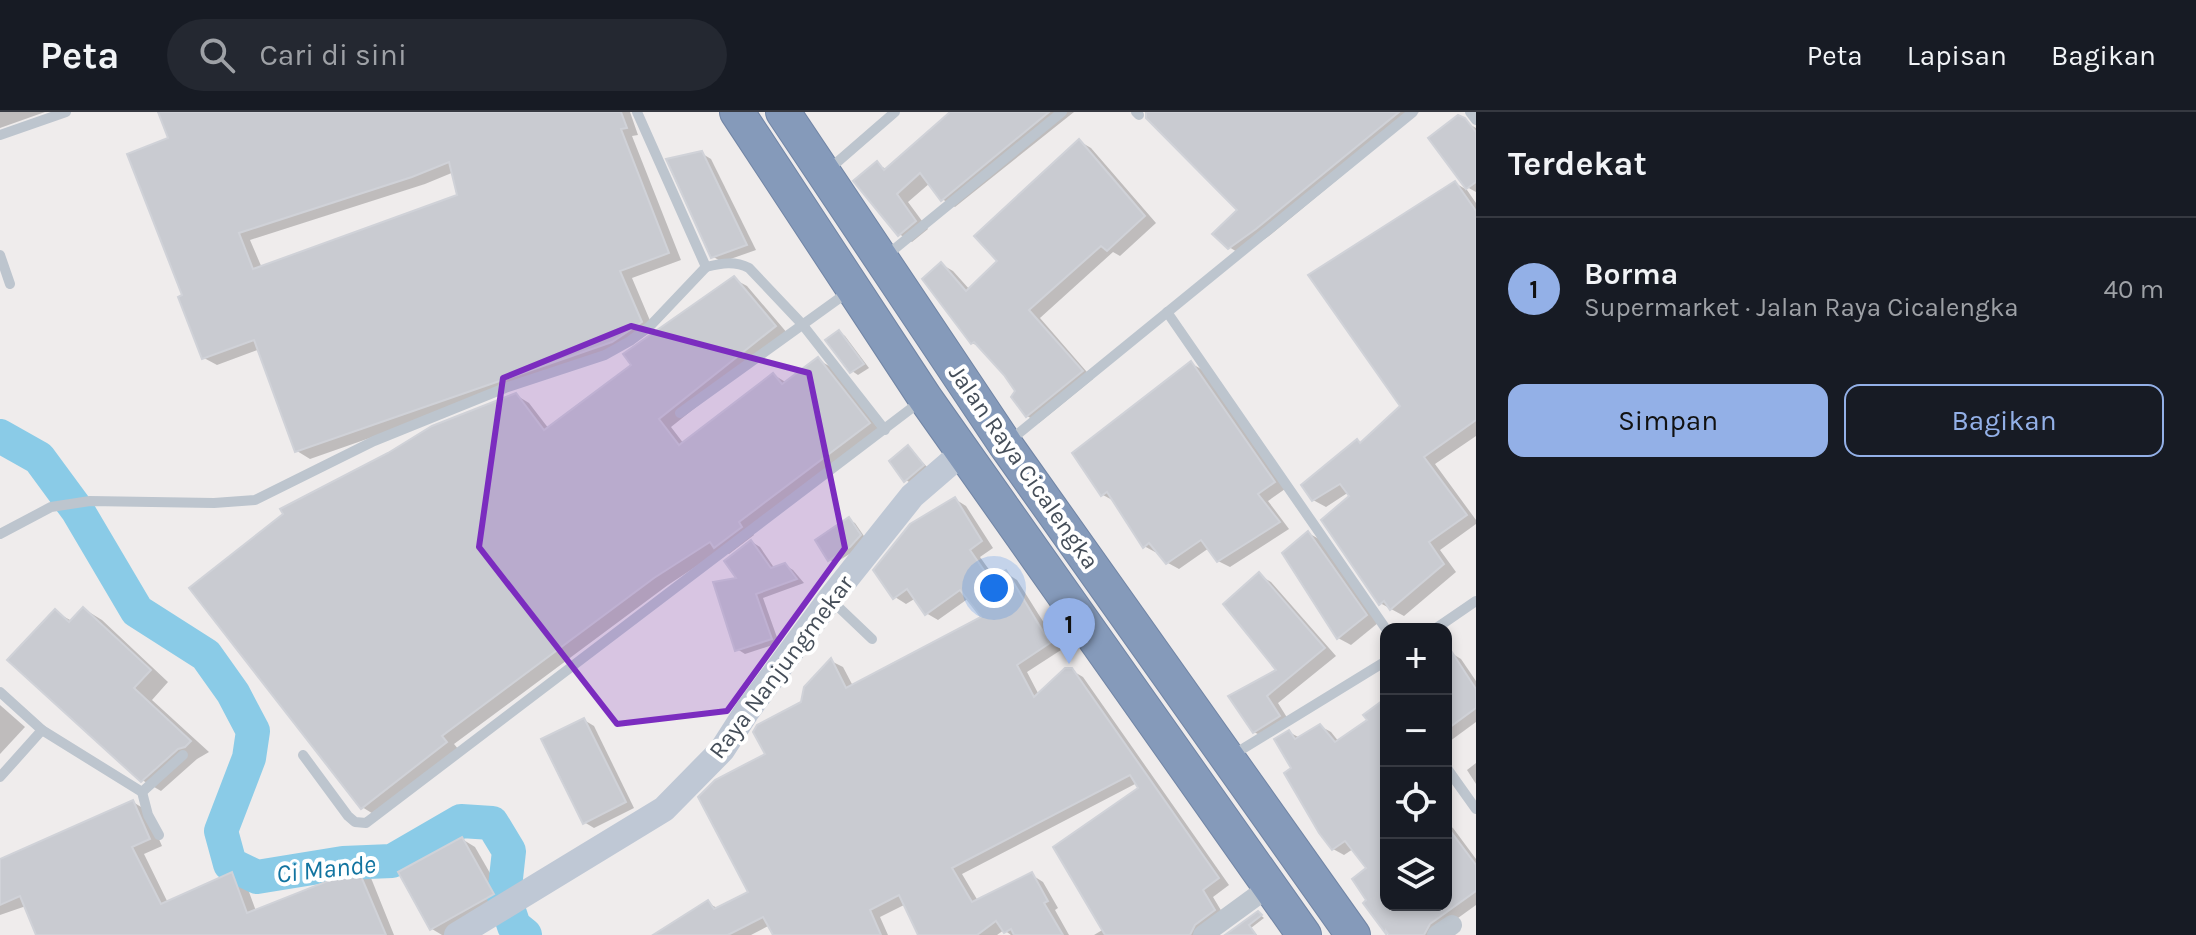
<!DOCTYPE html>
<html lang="id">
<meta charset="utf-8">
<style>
body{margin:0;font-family:Karla,sans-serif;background:#242831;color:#f1f3f6}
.controls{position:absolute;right:24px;bottom:24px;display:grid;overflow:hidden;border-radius:16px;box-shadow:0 4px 12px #0003}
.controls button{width:72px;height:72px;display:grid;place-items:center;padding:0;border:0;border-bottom:2px solid #363941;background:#171b24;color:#f1f3f6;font:40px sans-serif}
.you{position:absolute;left:994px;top:476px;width:28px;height:28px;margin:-20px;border:6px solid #fff;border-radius:50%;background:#1a73e8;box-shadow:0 0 0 12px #1a73e833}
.badge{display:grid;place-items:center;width:52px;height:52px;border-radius:50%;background:#93b0e7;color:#111;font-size:26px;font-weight:700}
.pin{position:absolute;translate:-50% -66px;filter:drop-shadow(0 2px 4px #0008)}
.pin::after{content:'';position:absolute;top:42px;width:28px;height:24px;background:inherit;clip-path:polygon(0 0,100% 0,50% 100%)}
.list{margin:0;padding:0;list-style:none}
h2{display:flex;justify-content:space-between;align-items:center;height:104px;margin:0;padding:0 32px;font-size:34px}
h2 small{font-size:26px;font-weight:400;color:#9ea1a6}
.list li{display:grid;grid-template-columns:52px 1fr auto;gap:24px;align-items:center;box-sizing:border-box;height:144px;padding:0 32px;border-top:2px solid #363941}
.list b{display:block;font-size:30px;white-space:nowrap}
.list p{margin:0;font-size:26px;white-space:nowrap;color:#9ea1a6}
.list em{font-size:26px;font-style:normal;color:#9ea1a6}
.actions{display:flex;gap:16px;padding:24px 32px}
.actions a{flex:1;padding:18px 0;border:2px solid #93b0e7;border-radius:16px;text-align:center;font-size:28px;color:#93b0e7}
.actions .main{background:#93b0e7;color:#111}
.icon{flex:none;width:44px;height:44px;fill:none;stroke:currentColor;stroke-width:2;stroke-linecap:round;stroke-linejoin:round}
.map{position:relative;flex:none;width:1476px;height:823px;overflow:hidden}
header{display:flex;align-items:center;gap:48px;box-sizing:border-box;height:112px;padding:0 40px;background:#171b24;border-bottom:2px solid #363941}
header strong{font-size:38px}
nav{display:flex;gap:44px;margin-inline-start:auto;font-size:28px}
.search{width:560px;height:72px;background:#242831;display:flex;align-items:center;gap:20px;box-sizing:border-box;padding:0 28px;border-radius:44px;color:#9ea1a6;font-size:30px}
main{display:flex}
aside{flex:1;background:#171b24}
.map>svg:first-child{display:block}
</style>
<header>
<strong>Peta</strong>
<div class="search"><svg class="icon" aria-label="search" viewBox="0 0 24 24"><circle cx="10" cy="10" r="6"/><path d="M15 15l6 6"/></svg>Cari di sini</div>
<nav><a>Peta</a><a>Lapisan</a><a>Bagikan</a></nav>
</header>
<main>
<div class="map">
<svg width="1476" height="823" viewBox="0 0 1476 823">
<rect width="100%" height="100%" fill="#efecec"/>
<g fill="#0003" fill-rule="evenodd">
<polygon points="0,0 45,0 0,16"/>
<path d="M160,0H630L638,23L632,24L681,148L632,166L654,218L626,236L310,347L297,339L260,237L217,253L204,246L184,184L171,27ZM454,60L460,84L262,156L250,128L425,72Z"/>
<polygon points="953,0 1074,0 955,95 942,87 930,71 908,90 928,117 912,130 899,122 877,52 888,58"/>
<polygon points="1148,0 1419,0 1269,124 1242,143 1229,135 1239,98"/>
<polygon points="1458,6 1476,16 1476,80 1467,75"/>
<polygon points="1079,29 1091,36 1156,111 1120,144 1113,140 1040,206 1093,267 1039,311 1027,304 1017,279 1006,262 982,236 972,231 941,152 953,159 970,178 1000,149"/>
<polygon points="701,41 711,47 756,138 722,150 712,144"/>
<polygon points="1455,71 1467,78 1476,91 1476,324 1435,352 1476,408 1476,412 1440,438 1456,460 1404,504 1380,491 1349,380 1326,395 1313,388 1357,329 1361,332 1403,295"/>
<polygon points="734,167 747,174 788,222 671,315 684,332 774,263 787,271 818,248 831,255 881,320 751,418 754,423 729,442 721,438 668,473 454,632 459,638 375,703 362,695 286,403 283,398 433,316 516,283 529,291 549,317 634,253"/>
<polygon points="839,220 845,224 869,256 858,263 852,259"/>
<polygon points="1192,252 1203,258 1285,377 1268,389 1289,417 1230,455 1218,449 1209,436 1179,457 1168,451 1158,439 1155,440 1144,434 1114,389 1103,383"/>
<polygon points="909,336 929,357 912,372 906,368"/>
<polygon points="955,387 966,394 993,436 980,445 995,466 1006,461 1017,468 1061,538 1027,560 1039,583 1071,558 1083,565 1229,773 1213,785 1225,805 1204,823 1094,823 1104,817 1140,676 1137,671 962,762 978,789 1032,763 1043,770 1058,796 1055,798 1069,823 1011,823 1004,818 997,823 920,823 906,792 880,805 888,823 775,823 770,813 751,823 656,823 708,791 719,797 751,781 767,643 831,549 843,555 853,574 984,506 969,486 938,508 926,501 916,486 906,492 895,485"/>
<polygon points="849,408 855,411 866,427 856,438 835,451 829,447"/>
<polygon points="1308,421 1321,428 1378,511 1351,533 1338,526"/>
<polygon points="752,430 760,435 775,457 785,453 793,458 804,471 763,486 779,531 745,542 737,537 739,467"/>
<polygon points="1259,463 1271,470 1336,544 1278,591 1291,612 1267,627 1254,620 1231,585 1279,559"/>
<polygon points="84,497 102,508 168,570 152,588 209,640 197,647 161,679 142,668 55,500 72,509"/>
<polygon points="1451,541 1461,547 1476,569 1476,610 1446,632 1446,544"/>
<polygon points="1386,589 1386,793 1446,793 1446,712 1453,716 1476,747 1476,793 1440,819 1438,823 1391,823 1369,757 1353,737 1344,743 1333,737 1294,656 1289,620 1300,626 1320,614 1331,620 1339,630 1370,609"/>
<polygon points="0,593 25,615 0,642"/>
<polygon points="584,608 594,614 634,696 594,716 584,710"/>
<polygon points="1476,651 1476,672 1467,658"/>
<polygon points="133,690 146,698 162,734 144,742 168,791 232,762 245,769 256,799 358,759 371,766 394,823 38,823 26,794 0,803 0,749"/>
<polygon points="462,727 475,735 506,789 448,823 442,823 432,817 401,761"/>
<polygon points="1258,801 1264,806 1251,816 1257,823 1227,823"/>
</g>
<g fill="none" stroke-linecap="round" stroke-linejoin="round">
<polyline stroke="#8acbe7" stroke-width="34" points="0,324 39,346 78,399 137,499 206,543 233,581 253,619 249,646 221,719 230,752 257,765 343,751 392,749 461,709 492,711 509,739 504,784 514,814 525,823"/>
</g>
<g fill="#c9cbd1" stroke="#d0d2d8" stroke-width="2" fill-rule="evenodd">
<path d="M158,0H621L627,16L621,17L669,141L620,159L642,210L612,230L295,340L254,228L202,247L178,185L182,183L127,42L168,26ZM449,50L457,83L253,157L239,121L412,65Z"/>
<polygon points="950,0 1049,0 941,89 920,61 897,82 916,109 898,124 853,69 877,49 884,58"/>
<polygon points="1146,0 1399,0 1256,117 1228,137 1212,122 1237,98 1146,6"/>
<polygon points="1458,3 1465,6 1476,20 1476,70 1466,77 1428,26"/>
<polygon points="1079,27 1145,104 1107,139 1101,134 1029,198 1083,259 1026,305 1011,285 1015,279 1004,263 974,230 971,232 922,167 941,150 966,179 997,149 974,124"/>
<polygon points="702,39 747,133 711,146 666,47"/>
<polygon points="1455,69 1476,99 1476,308 1424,345 1467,403 1429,430 1444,452 1390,498 1384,489 1379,493 1321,408 1349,384 1340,372 1312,389 1301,373 1357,327 1360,331 1400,294 1308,163"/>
<polygon points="734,164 776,214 659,307 679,333 773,261 782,272 818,245 870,311 739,410 742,415 714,436 710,430 654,466 442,624 447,630 361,697 189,476 283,402 280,397 388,341 432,314 516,281 544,318 631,253 623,242"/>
<polygon points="839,218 864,252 850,261 825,228"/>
<polygon points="1191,249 1275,370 1258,382 1280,410 1217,450 1201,428 1166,452 1149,431 1143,436 1107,380 1101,384 1072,341"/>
<polygon points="908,333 924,353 904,370 889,349"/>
<polygon points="955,385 982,429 970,438 990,467 1006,458 1050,531 1017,553 1034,585 1065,556 1072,556 1219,766 1203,778 1215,798 1195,813 1190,823 1105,823 1053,735 1138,676 1130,663 952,756 972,790 1032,760 1048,789 1044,791 1063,823 1014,823 1011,817 1004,821 996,809 977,823 918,823 899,783 870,798 881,823 773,823 763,805 728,823 653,823 708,788 714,797 748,780 698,685 715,668 765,642 753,620 757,613 801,590 804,575 831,546 846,576 981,505 960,478 925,503 907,477 893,487 873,458 910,412"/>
<polygon points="849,405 861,423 850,435 828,449 815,428"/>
<polygon points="1308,419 1367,503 1337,527 1282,441"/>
<polygon points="751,428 771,456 785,451 797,467 756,482 772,527 735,539 713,470 736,466 724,449"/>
<polygon points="1259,460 1325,536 1267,584 1280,604 1253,621 1228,584 1276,558 1223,492"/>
<polygon points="83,495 151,558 134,576 191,629 185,635 178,637 141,670 7,548 55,497 69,510"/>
<polygon points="1446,531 1476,577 1476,596 1446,618"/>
<polygon points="1386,586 1386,793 1446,793 1446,713 1476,753 1476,779 1430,812 1424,823 1389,823 1386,819 1386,822 1363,791 1366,788 1352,767 1366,756 1345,729 1332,738 1319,721 1284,661 1291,656 1274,627 1289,618 1295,627 1320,612 1335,630 1367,608 1363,603"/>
<polygon points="584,606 626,690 583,712 541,627"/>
<polygon points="133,688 150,727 132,735 161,792 232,760 247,801 358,757 386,823 36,823 20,784 0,793 0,747"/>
<polygon points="462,725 494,782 430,818 398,760"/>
<polygon points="1258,799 1262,803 1249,813 1256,823 1225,823"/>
</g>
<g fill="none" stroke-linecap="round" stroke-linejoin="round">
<defs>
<g id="highway">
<polyline points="737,0 925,286 1304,823"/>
<polyline points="783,0 1005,332 1353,823"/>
</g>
</defs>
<use href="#highway" stroke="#7185a5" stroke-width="36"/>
<g stroke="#bdc5ce" stroke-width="10">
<polyline points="1136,0 1139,3"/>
<polyline points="1470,0 1476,8"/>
<polyline points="0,23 66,0"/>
<polyline points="827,59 895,0"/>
<polyline points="0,143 10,172"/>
<polyline points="887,143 1062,0"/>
<path d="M706,155C722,151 735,149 749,156L802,212L885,318"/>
<polyline points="1167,200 1386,517"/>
<polyline points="680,301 848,180"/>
<polyline points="1008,330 1413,0"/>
<polyline points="0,422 51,395 90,389 214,391 255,388 374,329 505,276 605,243 630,229 650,214 706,155 637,0"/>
<polyline points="830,487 872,527"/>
<polyline points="1435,517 1476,489"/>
<polyline points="0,580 42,618 142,680 148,703 159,723"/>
<polyline points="303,643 348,704 355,710 366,711 921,289"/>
<polyline points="1231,644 1386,549"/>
<polyline points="1446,655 1476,697"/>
<polyline points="0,665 42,618"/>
<polyline points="142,680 183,643"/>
</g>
<g stroke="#bdc5ce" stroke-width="20">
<polyline points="1203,823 1270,774"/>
<polyline points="1437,823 1452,813"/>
</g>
<polyline stroke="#bfc8d5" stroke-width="26" points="457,823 664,697 722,638 747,599 830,487 912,384 963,340"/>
<use href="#highway" stroke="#859aba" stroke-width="34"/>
</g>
<path fill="#7b2cbf" fill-opacity="0.2" stroke="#7b2cbf" stroke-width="6" stroke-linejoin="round" d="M631,214L809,261L845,436L727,599L617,612L479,435L503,266Z"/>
<g text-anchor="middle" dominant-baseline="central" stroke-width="8" stroke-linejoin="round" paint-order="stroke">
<g font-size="24" fill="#454e59" stroke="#fff">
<text transform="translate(1024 355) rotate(55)">Jalan Raya Cicalengka</text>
<text transform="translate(781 555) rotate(-53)">Raya Nanjungmekar</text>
</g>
<g font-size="26" font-style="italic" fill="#1274a0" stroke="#fff">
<text transform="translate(326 757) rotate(-6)">Ci Mande</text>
</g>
</g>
</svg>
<div class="controls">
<button>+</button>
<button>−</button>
<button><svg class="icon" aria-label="locate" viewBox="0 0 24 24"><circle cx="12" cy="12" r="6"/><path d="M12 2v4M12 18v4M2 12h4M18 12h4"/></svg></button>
<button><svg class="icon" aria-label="layers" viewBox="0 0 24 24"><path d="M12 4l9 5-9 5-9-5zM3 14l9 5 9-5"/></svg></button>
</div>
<div class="you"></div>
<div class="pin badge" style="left:1069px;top:552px">1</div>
</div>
<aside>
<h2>Terdekat<small></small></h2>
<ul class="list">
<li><span class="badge">1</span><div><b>Borma</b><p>Supermarket · Jalan Raya Cicalengka</p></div><em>40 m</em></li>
</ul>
<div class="actions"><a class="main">Simpan</a><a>Bagikan</a></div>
</aside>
</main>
